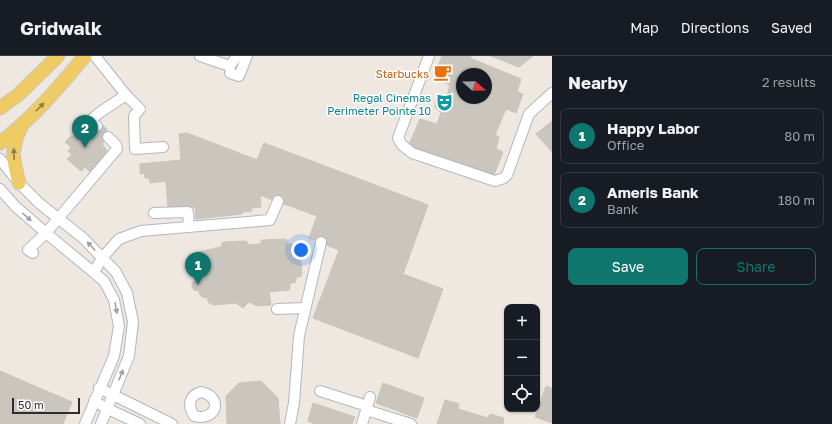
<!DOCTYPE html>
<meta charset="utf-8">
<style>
body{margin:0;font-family:"Golos Text",sans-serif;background:#242831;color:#f1f3f6}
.controls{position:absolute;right:12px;bottom:12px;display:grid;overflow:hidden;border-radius:8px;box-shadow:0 1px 3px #0004}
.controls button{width:36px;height:36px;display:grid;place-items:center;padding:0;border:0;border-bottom:1px solid #363941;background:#171b24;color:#f1f3f6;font:20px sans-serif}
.compass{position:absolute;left:456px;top:12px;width:36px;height:36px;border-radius:50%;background:#171b24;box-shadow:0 1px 3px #0004;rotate:110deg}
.scale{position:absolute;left:12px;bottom:10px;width:68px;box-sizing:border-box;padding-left:4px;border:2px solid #2d2d2d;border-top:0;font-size:11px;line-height:14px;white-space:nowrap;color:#2d2d2d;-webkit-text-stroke:3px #fff;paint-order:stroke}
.you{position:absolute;left:301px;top:194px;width:14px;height:14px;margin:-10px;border:3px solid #fff;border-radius:50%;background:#1a73e8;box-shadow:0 0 0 6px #1a73e833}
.badge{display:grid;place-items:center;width:26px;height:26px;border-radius:50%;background:#0f766e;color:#fff;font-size:13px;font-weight:700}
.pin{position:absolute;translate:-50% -33px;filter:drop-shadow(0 1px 2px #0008)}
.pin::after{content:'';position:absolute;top:21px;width:14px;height:12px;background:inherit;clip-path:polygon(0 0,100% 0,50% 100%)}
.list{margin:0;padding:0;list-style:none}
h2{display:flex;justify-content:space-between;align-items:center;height:52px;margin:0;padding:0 16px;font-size:17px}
h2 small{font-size:13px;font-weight:400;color:#9ea1a6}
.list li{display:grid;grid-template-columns:26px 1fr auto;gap:12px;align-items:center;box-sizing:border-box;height:56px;margin:0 8px 8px;padding:0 8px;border:1px solid #363941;border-radius:8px}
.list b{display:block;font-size:15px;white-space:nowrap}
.list p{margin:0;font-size:13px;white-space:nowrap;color:#9ea1a6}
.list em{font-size:13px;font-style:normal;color:#9ea1a6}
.actions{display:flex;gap:8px;padding:12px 16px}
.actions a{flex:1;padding:9px 0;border:1px solid #0f766e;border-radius:8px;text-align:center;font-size:14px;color:#0f766e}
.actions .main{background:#0f766e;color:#fff}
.icon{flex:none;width:22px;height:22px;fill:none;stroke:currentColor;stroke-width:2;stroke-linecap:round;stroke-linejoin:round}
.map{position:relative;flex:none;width:552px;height:368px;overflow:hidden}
header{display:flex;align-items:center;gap:24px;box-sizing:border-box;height:56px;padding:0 20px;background:#171b24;border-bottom:1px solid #363941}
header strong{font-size:19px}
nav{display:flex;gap:22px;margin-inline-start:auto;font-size:14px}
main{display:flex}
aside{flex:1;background:#171b24}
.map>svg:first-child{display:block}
</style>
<header>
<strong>Gridwalk</strong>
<nav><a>Map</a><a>Directions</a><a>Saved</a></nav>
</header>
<main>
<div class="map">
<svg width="552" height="368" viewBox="0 0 552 368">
<rect width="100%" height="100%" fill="#eee8e0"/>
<g fill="#cac6be" stroke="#cac3b9" fill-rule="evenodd">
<path d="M442,0H471L470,2L521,23L517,36L523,38L516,57L506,53L495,79L499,81L496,93L503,96L494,119L408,91L420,63L437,68L441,57L435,51L436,45L442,39L447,40L450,29L438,23L435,17ZM462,18H486V42H462Z"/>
<polygon points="491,0 533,0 519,11"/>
<polygon points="552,65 552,96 536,78"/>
<polygon points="98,69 110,79 102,88 108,96 91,117 85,111 81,115 67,103 72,99 68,95 71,91 65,86 72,79 74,81 82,72 90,77"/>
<polygon points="187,77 257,104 261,151 251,152 252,155 242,156 242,158 196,163 195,151 168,153 166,125 150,127 149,122 145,122 144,117 140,118 140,108 181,104 179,78"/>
<polygon points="264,87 428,149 403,218 443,233 418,302 313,262 339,194 309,182 317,160 260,139 257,104"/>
<polygon points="285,183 287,184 287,188 292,188 294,190 294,194 300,195 302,219 300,221 296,221 296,226 294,227 290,227 290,232 289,234 269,236 271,249 257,250 249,246 243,252 236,247 214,249 209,247 207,242 202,241 200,239 199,235 194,234 192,231 192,227 196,224 195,209 193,209 198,196 221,191 223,186 246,185 248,187 248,189 261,188 261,186 262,184"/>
<polygon points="0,315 72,346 63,368 0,368"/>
<polygon points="261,325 278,342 280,368 227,368 226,340 239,327"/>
<polygon points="383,327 424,342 417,362 376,347"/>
<polygon points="546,330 552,332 552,367 535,361"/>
<polygon points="445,344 459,348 458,353 488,362 490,358 504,362 503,368 437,368"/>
<polygon points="313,347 355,361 352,368 315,368 308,365"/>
</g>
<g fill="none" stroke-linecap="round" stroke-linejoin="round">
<polyline stroke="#c7c3bc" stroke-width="10" stroke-dasharray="10 5" stroke-linecap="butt" points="97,70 108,81"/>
<defs>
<g id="minor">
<polyline points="95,0 126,39 99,57 91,64 97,70"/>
<polyline points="200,0 230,10 237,0"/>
<polyline points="429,0 398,82 402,89 412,97 495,125 504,122 507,119 529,58 552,37"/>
<polyline points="230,17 239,20 247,0"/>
<polyline points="126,39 140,53 134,60 135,93 163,91"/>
<polyline points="0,103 19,127 39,147 83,182 116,216 127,237 133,266 129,300 101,368"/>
<polyline points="0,133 15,150 46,177 104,225 114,244 119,270 114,300 85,368"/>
<polyline points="154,157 188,156 189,171"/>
<polyline points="33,197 28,194 46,177 117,93 116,89 108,81"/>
<polyline points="94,216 102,202 119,183 141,175 270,164 278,145"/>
<polyline points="277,253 304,252"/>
<polyline points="99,332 172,368"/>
<polyline points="320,335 367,350"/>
<path d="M201,336C223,340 218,366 194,360C188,350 188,340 201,336Z"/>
<polyline points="94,345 108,353 140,368"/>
<polyline points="366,354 411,368"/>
<polyline points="290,368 294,347 299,280 321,186"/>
<polyline points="362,368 370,341"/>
</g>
<g id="major">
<polyline points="0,52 18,39 58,0"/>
<path d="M0,87C33,62 59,31 85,0"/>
<path d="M19,127C13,103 10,94 21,71"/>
</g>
</defs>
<use href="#minor" stroke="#b3b6c0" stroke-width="12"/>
<use href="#major" stroke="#c8c8c8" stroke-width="15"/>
<use href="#minor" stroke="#fff" stroke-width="10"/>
<use href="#major" stroke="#eecb65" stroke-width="13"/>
</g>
<defs><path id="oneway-solid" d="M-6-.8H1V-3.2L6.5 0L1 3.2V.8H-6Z"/></defs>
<g fill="#8e7c49">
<use href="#oneway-solid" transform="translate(40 51) rotate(-45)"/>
<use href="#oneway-solid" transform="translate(14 98) rotate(-91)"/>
</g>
<g fill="#a0a0a0">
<use href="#oneway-solid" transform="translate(27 161) rotate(41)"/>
<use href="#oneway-solid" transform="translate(91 190) rotate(-133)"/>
<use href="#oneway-solid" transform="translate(116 252) rotate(80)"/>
<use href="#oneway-solid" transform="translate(121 319) rotate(-68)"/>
</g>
<defs>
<symbol id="cafe-bare" viewBox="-9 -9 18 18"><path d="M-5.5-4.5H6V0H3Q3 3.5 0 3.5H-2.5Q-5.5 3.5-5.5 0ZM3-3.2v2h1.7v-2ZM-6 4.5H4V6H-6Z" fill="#e8710a" stroke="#fff" stroke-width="2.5" paint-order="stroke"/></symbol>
<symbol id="theatre-bare" viewBox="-9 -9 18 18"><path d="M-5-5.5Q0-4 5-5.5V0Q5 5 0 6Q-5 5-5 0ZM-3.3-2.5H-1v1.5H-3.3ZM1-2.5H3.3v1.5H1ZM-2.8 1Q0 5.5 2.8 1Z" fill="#0f9aa8" stroke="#fff" stroke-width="2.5" paint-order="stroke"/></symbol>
</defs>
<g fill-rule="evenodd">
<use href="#cafe-bare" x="430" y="4" width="25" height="25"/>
<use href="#theatre-bare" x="432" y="34" width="25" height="25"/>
</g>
<g text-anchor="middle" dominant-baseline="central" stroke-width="3" stroke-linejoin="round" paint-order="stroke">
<g font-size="11" fill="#c56008" stroke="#fff" text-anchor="end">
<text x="429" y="17">Starbucks</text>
</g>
<g font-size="11" fill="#0d838f" stroke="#fff" text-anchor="end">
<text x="431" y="41">Regal Cinemas<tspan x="431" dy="13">Perimeter Pointe 10</tspan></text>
</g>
</g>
</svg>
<div class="controls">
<button>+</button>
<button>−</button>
<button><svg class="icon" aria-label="locate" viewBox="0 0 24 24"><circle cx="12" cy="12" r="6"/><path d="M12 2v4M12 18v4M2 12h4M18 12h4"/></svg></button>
</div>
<svg class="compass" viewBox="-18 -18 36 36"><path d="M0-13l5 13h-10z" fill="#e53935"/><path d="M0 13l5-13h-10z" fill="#9ea1a6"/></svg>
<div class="scale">50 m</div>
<div class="you"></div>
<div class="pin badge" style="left:198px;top:229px">1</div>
<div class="pin badge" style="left:85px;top:92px">2</div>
</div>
<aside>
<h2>Nearby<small>2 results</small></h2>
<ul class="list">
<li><span class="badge">1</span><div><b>Happy Labor</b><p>Office</p></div><em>80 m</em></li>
<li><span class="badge">2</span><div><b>Ameris Bank</b><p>Bank</p></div><em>180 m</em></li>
</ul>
<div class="actions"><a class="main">Save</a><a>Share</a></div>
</aside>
</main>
